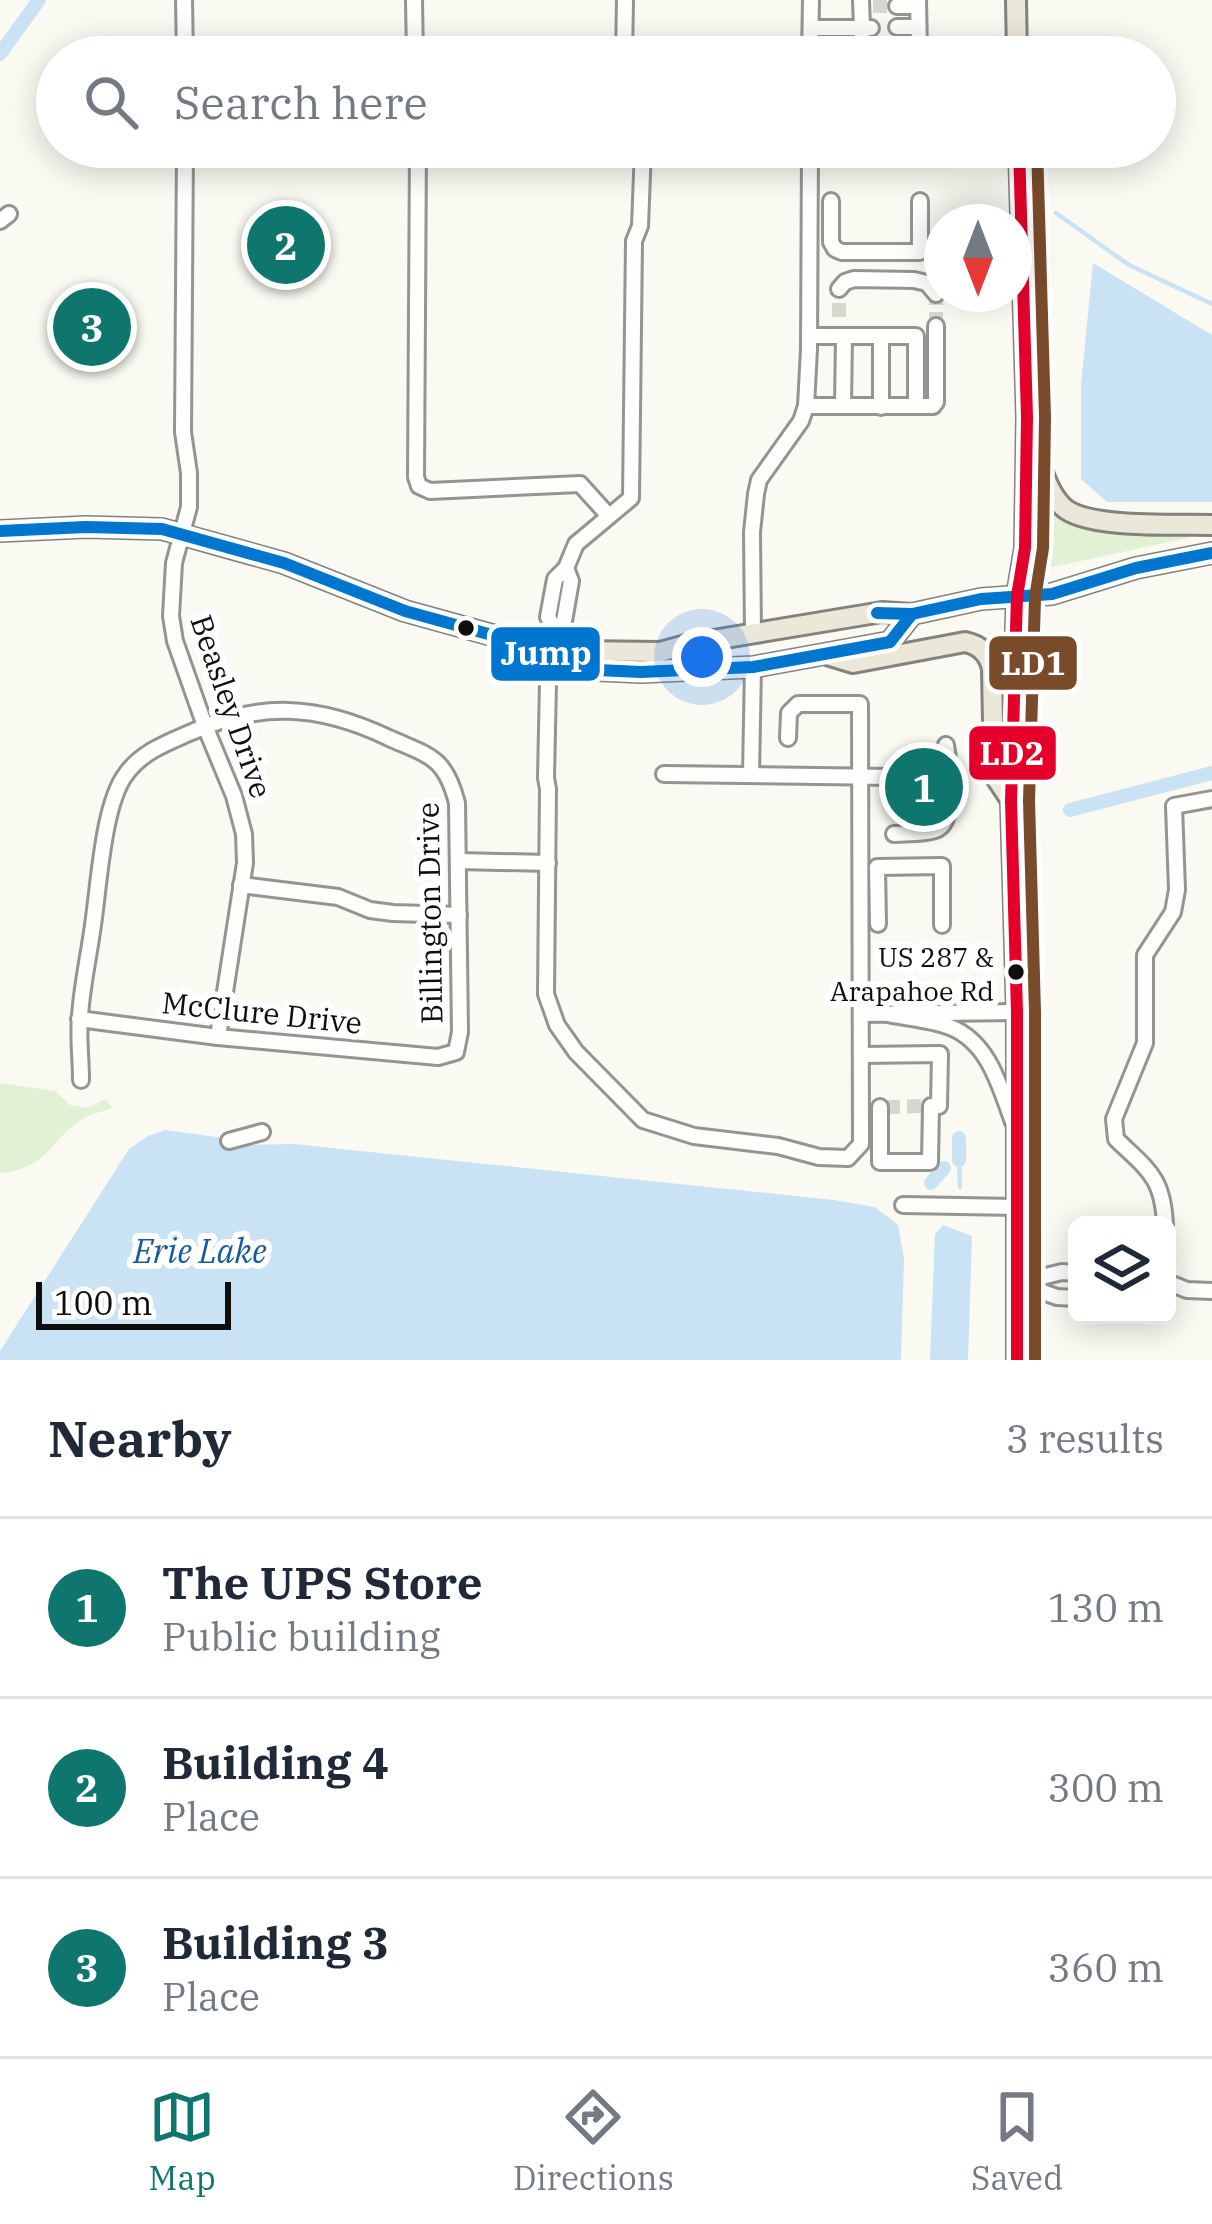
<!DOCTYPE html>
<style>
body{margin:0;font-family:"IBM Plex Serif",serif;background:#f6f6f7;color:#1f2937}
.controls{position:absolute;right:36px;bottom:36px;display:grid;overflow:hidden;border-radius:18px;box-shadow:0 6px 30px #0003}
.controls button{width:108px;height:108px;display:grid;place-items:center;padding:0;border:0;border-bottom:3px solid #e0e1e3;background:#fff;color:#1f2937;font:60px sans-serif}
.compass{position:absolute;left:924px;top:204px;width:108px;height:108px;border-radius:50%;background:#fff;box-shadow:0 6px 30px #0003;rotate:180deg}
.scale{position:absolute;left:36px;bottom:30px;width:195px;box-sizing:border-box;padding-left:12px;border:6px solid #0e0e0e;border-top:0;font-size:33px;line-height:42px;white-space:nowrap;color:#0e0e0e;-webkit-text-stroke:9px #fff;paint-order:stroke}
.you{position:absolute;left:702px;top:657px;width:42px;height:42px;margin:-30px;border:9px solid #fff;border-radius:50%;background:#1a73e8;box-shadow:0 0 0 18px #1a73e833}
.badge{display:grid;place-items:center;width:78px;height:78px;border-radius:50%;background:#0f766e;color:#fff;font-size:39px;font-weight:700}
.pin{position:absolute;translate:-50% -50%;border:6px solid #fff;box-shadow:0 3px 12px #0006}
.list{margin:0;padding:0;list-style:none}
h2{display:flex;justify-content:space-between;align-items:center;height:156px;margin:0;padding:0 48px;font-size:51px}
h2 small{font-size:39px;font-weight:400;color:#747a83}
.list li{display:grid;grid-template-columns:78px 1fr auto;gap:36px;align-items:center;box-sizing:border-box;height:180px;padding:0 48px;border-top:3px solid #e0e1e3}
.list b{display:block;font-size:45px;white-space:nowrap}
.list p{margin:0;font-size:39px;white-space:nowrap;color:#747a83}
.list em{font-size:39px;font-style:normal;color:#747a83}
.icon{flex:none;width:66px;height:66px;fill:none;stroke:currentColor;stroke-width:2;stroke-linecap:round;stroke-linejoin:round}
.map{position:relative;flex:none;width:1212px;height:1360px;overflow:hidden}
.search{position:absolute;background:#fff;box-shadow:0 6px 30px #0003;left:36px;right:36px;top:36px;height:132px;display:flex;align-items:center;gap:30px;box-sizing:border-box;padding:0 42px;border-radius:66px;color:#747a83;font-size:45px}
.sheet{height:696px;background:#fff}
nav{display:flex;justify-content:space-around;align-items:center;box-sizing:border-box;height:168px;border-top:3px solid #e0e1e3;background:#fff;font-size:33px;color:#747a83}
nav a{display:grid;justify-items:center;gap:6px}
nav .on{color:#0f766e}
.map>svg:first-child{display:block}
</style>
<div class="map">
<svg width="1212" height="1360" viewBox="0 0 1212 1360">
<rect width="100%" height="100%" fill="#fbfaf2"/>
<g fill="#e2f0d3">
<polygon points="1043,492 1059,511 1199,532 1192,537 1044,569"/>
<path d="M0,1083L55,1091L70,1105L87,1108L106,1099L113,1108C105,1111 94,1113 86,1117C50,1137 50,1169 0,1173Z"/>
</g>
<g fill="#c9e2f4">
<polygon points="1093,263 1212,335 1212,502 1107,502 1081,479 1081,385"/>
<polygon points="165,1130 224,1138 232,1145 293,1144 834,1200 875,1207 898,1225 904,1259 901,1360 0,1360 0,1351 129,1149 148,1136"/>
<polygon points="943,1225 972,1236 968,1360 930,1360 935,1234"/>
</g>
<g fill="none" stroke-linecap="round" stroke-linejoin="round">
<g stroke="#c9e2f4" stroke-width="4.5">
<polyline points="1056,213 1129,265 1212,304"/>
<polyline points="959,1160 960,1187"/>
</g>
<g stroke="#c9e2f4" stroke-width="14">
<polyline points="0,54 39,0"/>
<polyline points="1070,810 1212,773"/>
<polyline points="959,1138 959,1160"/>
<polyline points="931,1183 944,1168"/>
</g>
<g stroke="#d7d7d0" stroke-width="14" stroke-dasharray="14 7" stroke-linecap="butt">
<polyline points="873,6 897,6"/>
<polyline points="839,317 839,289"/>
<polyline points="936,326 936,294"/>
<polyline points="886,1107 924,1106"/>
</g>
<defs>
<g id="minor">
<polyline points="184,0 185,57"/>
<polyline points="414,0 415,57"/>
<polyline points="897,6 918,6"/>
<polyline points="897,27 918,27"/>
<polyline points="811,28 862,28 861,0"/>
<polyline points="871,28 862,28 862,48 919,48 918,0"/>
<polyline points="624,57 625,0"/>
<polyline points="810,57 811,0"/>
<polyline points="185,147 183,432 189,473 189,507 174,563 171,616 175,641 205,726 234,796 244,834 245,863 218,1037"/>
<polyline points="418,147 416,477 419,486 430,491 580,484 608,515"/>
<polyline points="418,148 643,148"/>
<polyline points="831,201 831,242 835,249 842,252 920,252 920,201"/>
<polyline points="0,221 9,214"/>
<polyline points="839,289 845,282 854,279 914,280 927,283 936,294"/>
<polyline points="806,406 916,406 916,336 809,336"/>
<polyline points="843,406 844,336"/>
<polyline points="916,406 933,406 936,402 936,326"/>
<polyline points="881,407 881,336"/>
<polyline points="566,568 571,581 564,621 556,632 548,682 546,778 548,789 546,994 557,1025 576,1052 643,1120 694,1136 778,1146 819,1157 848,1158 861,1144 860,704 798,704 789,713 788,738"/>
<polyline points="556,632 548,617 555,579 566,568 576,544 631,498 634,241 640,226 643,148 792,147"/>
<polyline points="753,634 752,532 756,494 759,480 801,421 806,406 809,349 810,147"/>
<polyline points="664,774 893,777"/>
<polyline points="751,775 753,667"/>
<path d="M894,834C906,833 923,834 935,830C957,824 949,764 946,745"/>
<polyline points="458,861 548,863"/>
<polyline points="241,885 338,897 370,910 393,913 459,915"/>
<polyline points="878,924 877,867 942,866 942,925"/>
<path d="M883,1013C904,1018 930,1019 950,1027C989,1042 1000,1087 1013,1122"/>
<polyline points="861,1014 1017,1012"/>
<path d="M79,1019L218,1037L438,1057L456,1052L460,1032L457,803C445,756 429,756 389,738C318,704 259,701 187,734C164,744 141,753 126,774C103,804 99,885 93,925C89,955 82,985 80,1016C78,1037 81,1059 81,1080"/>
<polyline points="861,1055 940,1054 939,1106 931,1106 930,1162 880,1162 880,1107"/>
<polyline points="229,1141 262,1132"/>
<polyline points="903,1205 1017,1207"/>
<path d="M1165,1225C1163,1177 1148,1170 1116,1139L1114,1119L1145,1043V955L1173,912L1177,890L1174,806L1212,799"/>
<polyline points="1167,1282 1187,1290 1212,1291"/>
<polyline points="1017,1283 1057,1297 1077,1298"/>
<polyline points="1017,1283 1062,1272 1077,1273"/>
</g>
<g id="major">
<polyline points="1016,0 1017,57"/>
<path d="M1032,438C1039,460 1046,491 1063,507C1086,529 1178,524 1212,525"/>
<polyline points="0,531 86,527 162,529 284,563 405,611 528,645 576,669 641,672 753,667 890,642 912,614"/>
<path d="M830,656L853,663L965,642C980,645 989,654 992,669L994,775L1010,799"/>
<polyline points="553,659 577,651 660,652 689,644 882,612 912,614 981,599 1052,594 1136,568 1212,553"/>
<polyline points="1017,1360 1017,1012 1011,801 1017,596 1025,548 1027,417 1019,147"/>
</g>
</defs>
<use href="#minor" stroke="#959491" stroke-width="20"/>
<use href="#major" stroke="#82827e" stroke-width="24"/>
<use href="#minor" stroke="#fefefd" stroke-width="14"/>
<use href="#major" stroke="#ebe8d9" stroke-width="18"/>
<defs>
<g id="bus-1">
<polyline points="0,531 86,527 162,529 284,563 405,611 528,645 576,669 641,672 753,667 890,642 912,614"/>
<polyline points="877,613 912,614 981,599 1052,594 1136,568 1212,553"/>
</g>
<polyline id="bus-2" points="1017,1360 1017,1012 1011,801 1017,596 1025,548 1027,417 1019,147"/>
<polyline id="bus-3" points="1035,1360 1035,1012 1029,801 1035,598 1043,548 1045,417 1037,147"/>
</defs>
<use href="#bus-1" stroke="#fff" stroke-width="21"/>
<use href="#bus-2" stroke="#fff" stroke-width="21"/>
<use href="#bus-3" stroke="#fff" stroke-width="21"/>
<use href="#bus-1" stroke="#0076ce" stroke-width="12"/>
<use href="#bus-2" stroke="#e4002b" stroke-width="12"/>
<use href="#bus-3" stroke="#7a4b2a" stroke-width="12"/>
</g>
<g fill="#0e0e0e" stroke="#fff" stroke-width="4.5">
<circle cx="466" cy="628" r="10"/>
<circle cx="1016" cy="972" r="10"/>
</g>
<g text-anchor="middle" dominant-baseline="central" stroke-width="12" stroke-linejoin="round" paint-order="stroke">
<g font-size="27" fill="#0e0e0e" stroke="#fff" text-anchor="end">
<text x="994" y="956">US 287 &amp;<tspan x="994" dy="34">Arapahoe Rd</tspan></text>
</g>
<g font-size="30" fill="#0e0e0e" stroke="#fff">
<text transform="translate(232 706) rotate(71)">Beasley Drive</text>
<text transform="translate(429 913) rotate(-91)">Billington Drive</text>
<text transform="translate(262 1012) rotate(6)">McClure Drive</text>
</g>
<g font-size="33" font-style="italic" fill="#19599d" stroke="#fff">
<text x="200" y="1250">Erie Lake</text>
</g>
</g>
<g stroke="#fff" stroke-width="4.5">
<rect x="489" y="625" width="113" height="58" rx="12" fill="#0076ce"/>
<rect x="987" y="634" width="92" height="58" rx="12" fill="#7a4b2a"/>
<rect x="967" y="724" width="91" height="58" rx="12" fill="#e4002b"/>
</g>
<g font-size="33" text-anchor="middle" font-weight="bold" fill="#fff">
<text x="546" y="665">Jump</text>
<text x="1033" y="675">LD1</text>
<text x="1012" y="765">LD2</text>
</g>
</svg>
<div class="controls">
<button><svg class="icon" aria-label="layers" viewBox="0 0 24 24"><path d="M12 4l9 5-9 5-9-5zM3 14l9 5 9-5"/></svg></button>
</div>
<svg class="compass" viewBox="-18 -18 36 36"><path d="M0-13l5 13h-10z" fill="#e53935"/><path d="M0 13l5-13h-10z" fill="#747a83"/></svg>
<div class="scale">100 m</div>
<div class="you"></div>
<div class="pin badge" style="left:924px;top:787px">1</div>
<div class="pin badge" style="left:286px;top:245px">2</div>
<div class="pin badge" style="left:92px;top:327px">3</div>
<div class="search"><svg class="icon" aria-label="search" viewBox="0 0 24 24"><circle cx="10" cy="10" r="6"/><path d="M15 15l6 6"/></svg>Search here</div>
</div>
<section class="sheet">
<h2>Nearby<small>3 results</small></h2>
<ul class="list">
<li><span class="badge">1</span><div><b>The UPS Store</b><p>Public building</p></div><em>130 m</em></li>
<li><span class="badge">2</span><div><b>Building 4</b><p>Place</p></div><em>300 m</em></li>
<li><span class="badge">3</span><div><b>Building 3</b><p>Place</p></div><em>360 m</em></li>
</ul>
</section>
<nav>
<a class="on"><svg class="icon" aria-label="map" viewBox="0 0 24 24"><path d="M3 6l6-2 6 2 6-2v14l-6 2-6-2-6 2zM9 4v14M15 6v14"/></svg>Map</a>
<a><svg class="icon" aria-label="directions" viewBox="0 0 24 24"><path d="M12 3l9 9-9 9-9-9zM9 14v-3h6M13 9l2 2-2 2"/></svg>Directions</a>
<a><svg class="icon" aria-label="saved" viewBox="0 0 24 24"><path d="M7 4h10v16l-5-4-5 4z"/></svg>Saved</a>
</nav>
